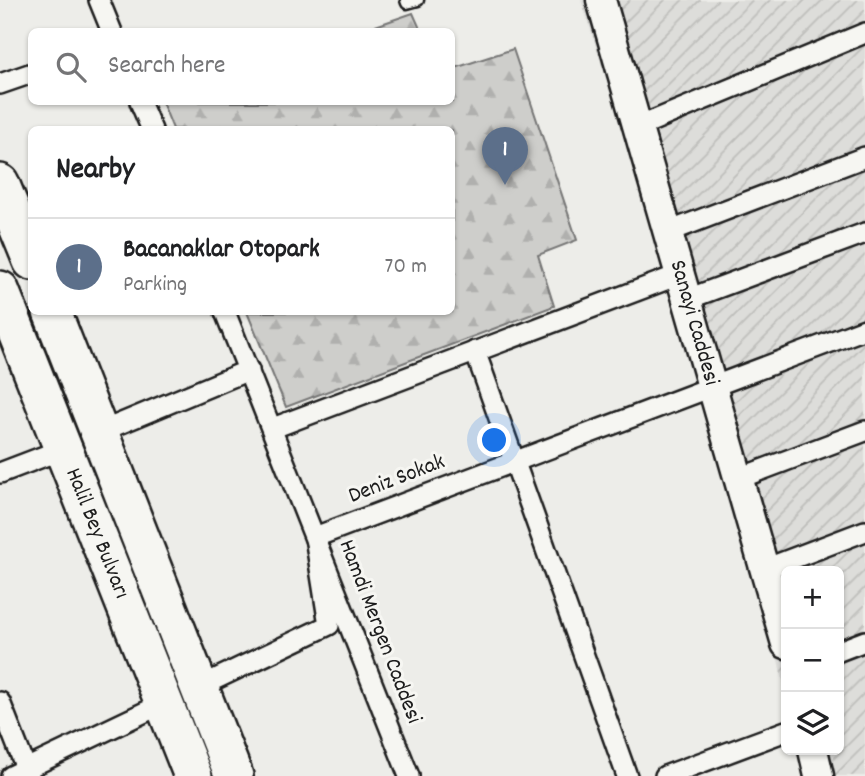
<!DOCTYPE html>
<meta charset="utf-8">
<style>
body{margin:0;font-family:Dekko,sans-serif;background:#f6f6f6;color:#202124}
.controls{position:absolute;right:21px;bottom:21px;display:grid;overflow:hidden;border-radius:10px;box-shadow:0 2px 5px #0004}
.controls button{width:63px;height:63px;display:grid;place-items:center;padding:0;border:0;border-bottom:2px solid #e0e0e0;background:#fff;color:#202124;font:35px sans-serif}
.you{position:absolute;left:495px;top:441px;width:24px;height:24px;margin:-18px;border:5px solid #fff;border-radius:50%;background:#1a73e8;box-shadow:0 0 0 10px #1a73e833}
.badge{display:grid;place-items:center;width:46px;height:46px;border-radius:50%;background:#db2777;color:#fff;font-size:23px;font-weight:700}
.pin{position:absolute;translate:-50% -58px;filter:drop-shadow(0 2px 4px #0008)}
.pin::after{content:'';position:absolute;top:37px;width:24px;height:21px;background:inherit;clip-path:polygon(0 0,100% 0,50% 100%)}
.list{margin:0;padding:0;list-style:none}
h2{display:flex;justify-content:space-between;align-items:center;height:91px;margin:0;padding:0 28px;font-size:30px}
h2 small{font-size:23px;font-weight:400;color:#757577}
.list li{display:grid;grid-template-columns:46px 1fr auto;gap:21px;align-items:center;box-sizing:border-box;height:98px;padding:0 28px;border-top:2px solid #e0e0e0}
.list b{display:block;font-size:26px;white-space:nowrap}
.list p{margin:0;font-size:23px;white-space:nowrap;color:#757577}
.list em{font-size:23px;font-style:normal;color:#757577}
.icon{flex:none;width:38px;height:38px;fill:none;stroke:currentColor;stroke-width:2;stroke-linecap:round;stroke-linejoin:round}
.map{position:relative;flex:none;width:865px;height:776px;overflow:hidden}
.search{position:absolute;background:#fff;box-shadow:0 2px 5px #0004;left:28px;top:28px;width:427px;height:77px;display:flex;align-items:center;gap:18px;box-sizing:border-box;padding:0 24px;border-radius:10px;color:#757577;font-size:26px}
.panel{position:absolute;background:#fff;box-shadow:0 2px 5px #0004;left:28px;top:126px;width:427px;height:189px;border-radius:10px}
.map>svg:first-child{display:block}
</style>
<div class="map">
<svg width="865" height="776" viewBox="0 0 865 776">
<defs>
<pattern id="industrial-furrows" width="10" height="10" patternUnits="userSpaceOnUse" patternTransform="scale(1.75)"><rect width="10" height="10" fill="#ddddda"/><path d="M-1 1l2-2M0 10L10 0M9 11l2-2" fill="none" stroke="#bdbdba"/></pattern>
<pattern id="forest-firs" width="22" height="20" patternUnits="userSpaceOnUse" patternTransform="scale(1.75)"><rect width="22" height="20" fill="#cececb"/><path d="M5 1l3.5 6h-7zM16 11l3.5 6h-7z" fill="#b0b0ae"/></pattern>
</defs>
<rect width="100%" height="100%" fill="#edede9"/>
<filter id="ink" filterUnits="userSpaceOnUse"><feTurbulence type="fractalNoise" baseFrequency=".0143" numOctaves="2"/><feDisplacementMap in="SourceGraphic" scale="14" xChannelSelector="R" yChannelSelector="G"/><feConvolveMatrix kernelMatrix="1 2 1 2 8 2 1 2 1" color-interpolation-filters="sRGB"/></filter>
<g filter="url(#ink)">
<polygon fill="url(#industrial-furrows)" points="581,0 865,0 865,776 806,776 800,750 839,750 839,571 786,571 786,694 733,473"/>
<g fill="url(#forest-firs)" stroke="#757574" stroke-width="2">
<polygon points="413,13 421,31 361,31"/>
<polygon points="513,49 577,240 538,255 554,306 286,407 247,312 452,312 452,130 173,129 162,102 452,102 452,69"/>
</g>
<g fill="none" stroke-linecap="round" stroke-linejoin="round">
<defs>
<polyline id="lane" points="406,0 407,3 418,0"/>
<g id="street">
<polyline points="99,0 112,32"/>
<polyline points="0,84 32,73"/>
<polyline points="140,102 152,130"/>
<polyline points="638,127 865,33"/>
<polyline points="668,232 865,157"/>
<polyline points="688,299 865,233"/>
<polyline points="225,312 409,776"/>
<polyline points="475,351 627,776"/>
<polyline points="273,428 681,274"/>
<polyline points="100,432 249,370"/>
<polyline points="0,473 63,449"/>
<polyline points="740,478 865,431"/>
<polyline points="765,569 865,531"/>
<polyline points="839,651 865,641"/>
<polyline points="199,687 329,625 315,537 865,329"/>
<polyline points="0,702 29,776"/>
<polyline points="11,776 164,703"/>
<polyline points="665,776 786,731"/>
</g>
<g id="secondary">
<path id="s1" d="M601,0L786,644"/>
<polyline points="813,750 819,776"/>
</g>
<g id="highway">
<polyline points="0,183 32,261"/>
<path id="s2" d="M0,290L193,776"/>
<polyline points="52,312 234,776"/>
</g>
</defs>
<use href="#lane" stroke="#1c1c1c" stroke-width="15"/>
<use href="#street" stroke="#1c1c1c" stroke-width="24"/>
<use href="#secondary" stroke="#1c1c1c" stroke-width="33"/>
<use href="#highway" stroke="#1c1c1c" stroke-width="42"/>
<use href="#lane" stroke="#f6f6f2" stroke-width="10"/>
<use href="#street" stroke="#f6f6f2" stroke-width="19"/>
<use href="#secondary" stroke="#f6f6f2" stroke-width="28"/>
<use href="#highway" stroke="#f6f6f2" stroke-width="37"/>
</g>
</g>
<g text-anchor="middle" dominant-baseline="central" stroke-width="6" stroke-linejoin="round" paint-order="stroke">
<g font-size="23" fill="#1c1c1c" stroke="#f6f6f2">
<text stroke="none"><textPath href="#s1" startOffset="336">Sanayi Caddesi</textPath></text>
<text transform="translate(397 480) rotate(-21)">Deniz Sokak</text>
<text stroke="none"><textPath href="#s2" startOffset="262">Halil Bey Bulvarı</textPath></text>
<text transform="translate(379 632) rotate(69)">Hamdi Mergen Caddesi</text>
</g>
</g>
</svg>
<div class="controls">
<button>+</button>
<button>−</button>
<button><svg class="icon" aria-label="layers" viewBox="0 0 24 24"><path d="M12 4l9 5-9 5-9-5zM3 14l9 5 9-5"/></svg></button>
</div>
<div class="you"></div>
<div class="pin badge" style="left:505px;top:185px;background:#5c6f8a">1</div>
<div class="search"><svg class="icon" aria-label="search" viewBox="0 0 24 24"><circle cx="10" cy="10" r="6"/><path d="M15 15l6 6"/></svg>Search here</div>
<section class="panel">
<h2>Nearby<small></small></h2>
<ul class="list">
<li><span class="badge" style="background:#5c6f8a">1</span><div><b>Bacanaklar Otopark</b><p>Parking</p></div><em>70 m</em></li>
</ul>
</section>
</div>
